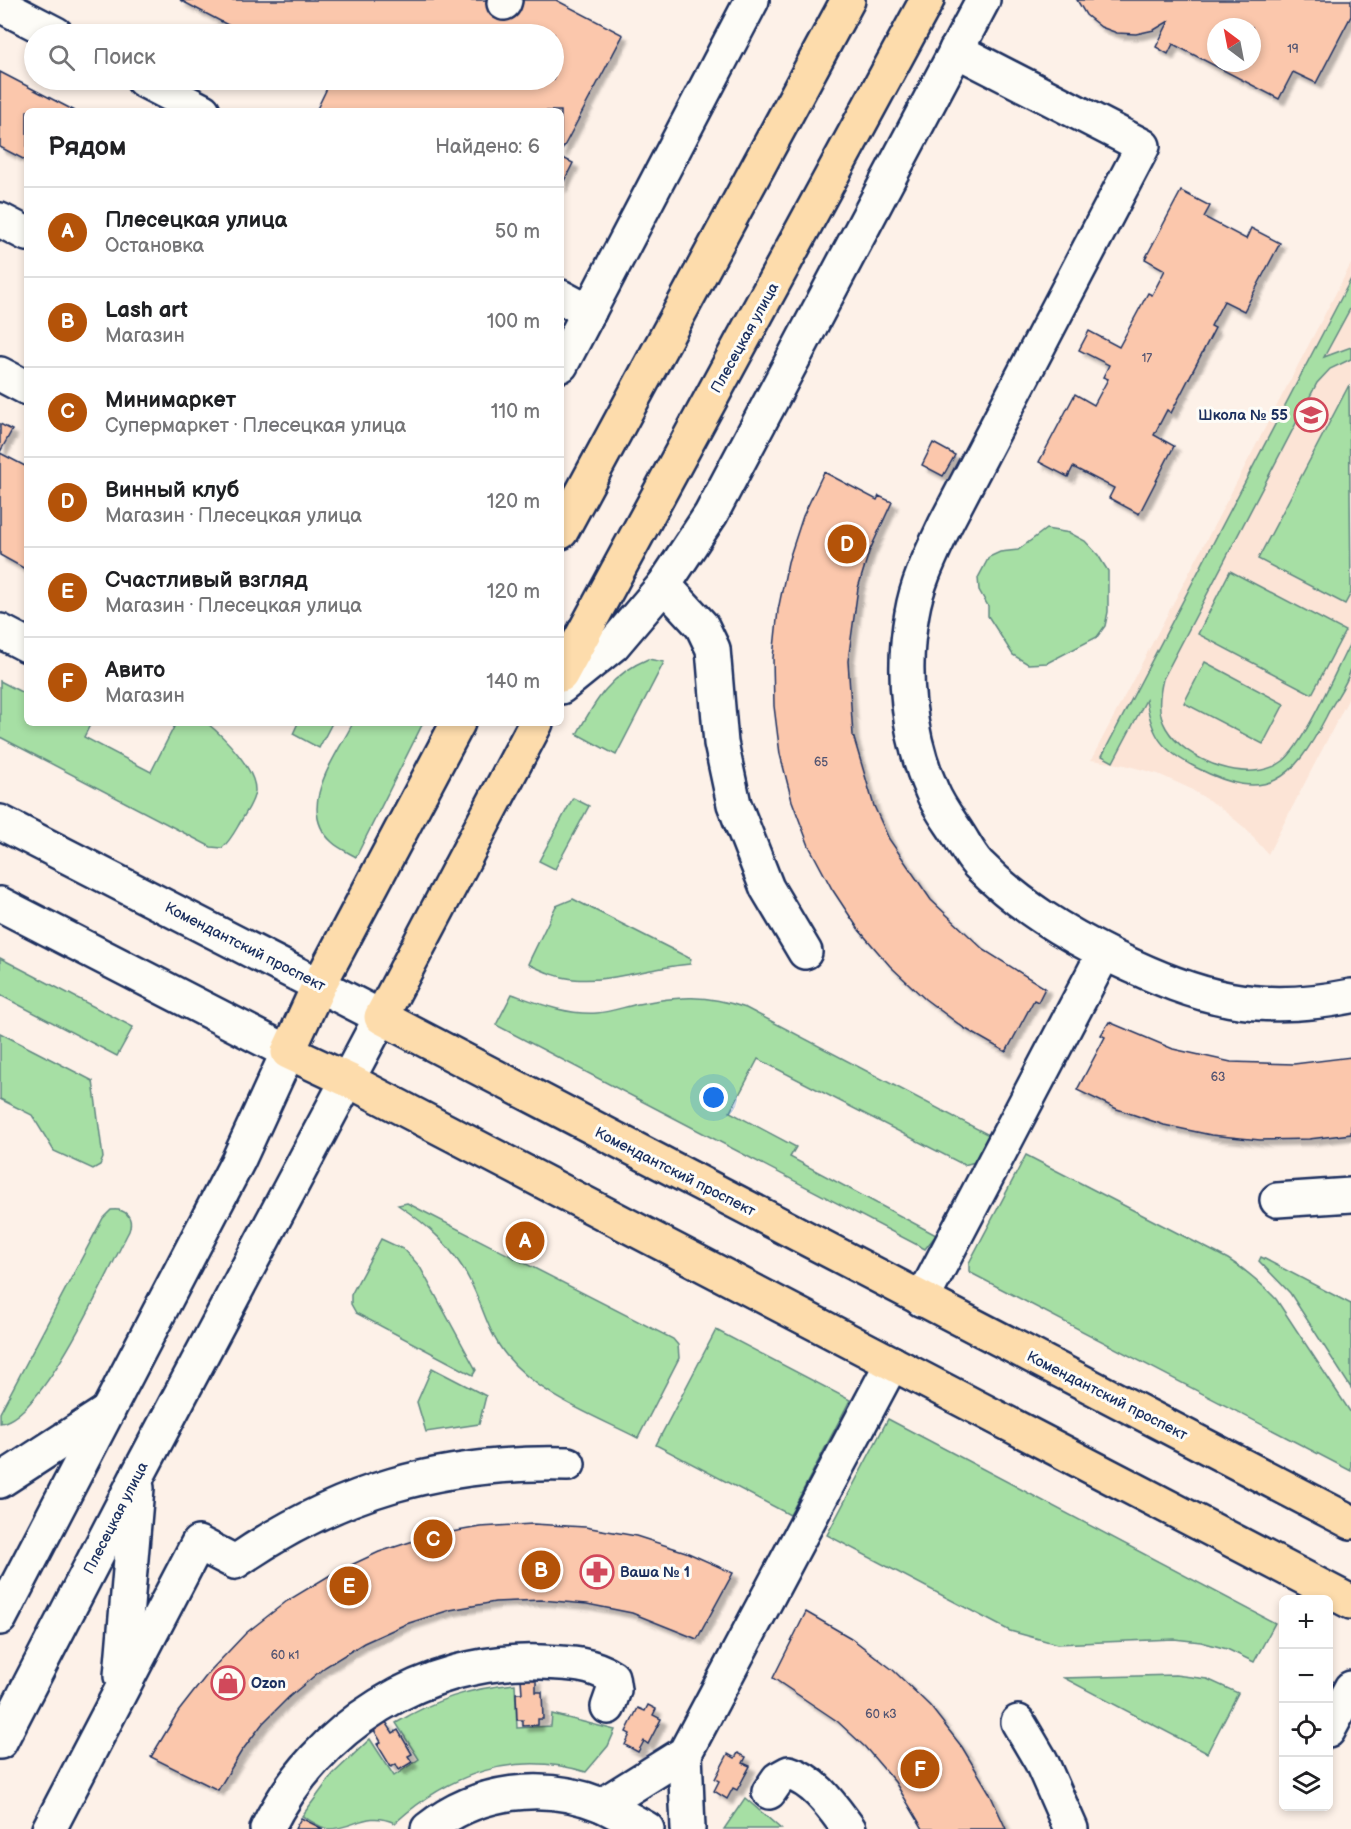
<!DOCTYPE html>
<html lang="ru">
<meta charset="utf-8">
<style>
body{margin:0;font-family:"Balsamiq Sans",sans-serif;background:#f2f2f2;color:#202124}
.controls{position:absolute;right:18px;bottom:18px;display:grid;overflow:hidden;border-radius:9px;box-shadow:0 3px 9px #0003}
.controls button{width:54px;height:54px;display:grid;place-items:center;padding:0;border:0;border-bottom:2px solid #e0e0e0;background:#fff;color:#202124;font:30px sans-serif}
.compass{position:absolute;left:1207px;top:18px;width:54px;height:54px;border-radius:50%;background:#fff;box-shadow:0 3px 9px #0003;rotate:328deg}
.you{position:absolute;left:714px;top:1098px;width:21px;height:21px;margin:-15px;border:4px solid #fff;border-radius:50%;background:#1a73e8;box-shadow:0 0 0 9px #1a73e833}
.badge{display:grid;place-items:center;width:39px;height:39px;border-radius:50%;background:#b45309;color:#fff;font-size:20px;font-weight:700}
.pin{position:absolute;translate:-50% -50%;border:3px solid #fff;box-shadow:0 2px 6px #0006}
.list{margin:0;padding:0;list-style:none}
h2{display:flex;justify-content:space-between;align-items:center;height:78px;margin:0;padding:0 24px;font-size:26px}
h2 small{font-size:20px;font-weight:400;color:#757577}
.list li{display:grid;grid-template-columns:39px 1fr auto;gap:18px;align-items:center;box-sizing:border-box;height:90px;padding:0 24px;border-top:2px solid #e0e0e0}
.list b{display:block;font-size:22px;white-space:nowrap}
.list p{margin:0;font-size:20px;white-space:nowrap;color:#757577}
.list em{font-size:20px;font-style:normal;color:#757577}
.icon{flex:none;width:33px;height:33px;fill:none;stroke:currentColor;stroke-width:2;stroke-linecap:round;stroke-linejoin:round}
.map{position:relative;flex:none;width:1351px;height:1829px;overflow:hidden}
.search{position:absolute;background:#fff;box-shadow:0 3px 9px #0003;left:24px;top:24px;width:540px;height:66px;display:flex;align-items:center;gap:15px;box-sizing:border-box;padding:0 21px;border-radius:33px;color:#757577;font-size:22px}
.panel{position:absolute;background:#fff;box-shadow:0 3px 9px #0003;left:24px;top:108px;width:540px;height:618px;border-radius:9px}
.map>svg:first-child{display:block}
</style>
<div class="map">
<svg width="1351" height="1829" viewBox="0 0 1351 1829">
<defs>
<filter id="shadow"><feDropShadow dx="5.5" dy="5.5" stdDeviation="1.5" flood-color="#0004"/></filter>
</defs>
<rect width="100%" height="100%" fill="#fdf1e8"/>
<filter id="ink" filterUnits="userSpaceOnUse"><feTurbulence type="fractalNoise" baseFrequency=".0167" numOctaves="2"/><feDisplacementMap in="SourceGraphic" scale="12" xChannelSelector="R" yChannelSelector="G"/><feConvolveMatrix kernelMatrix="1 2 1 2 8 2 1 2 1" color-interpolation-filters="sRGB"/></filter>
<g filter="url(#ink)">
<polygon fill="#fce4d6" points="1351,264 1351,694 1268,854 1245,828 1218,806 1189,788 1158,774 1125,765 1091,760"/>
<g fill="#a6dfa4" stroke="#608781" stroke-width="1.5">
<path d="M1351,279V307L1324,357L1351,347V359L1330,369L1317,383L1163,679C1159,696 1157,713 1166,728C1185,761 1250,786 1283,761C1304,745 1337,668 1351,641C1351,649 1351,661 1351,669C1347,685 1333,702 1326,717C1293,781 1267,804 1197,768C1163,751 1152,738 1146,700L1113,762L1102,756Z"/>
<polygon points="1349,385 1351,593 1345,604 1258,559"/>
<polygon points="1046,529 1070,533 1085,541 1098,555 1108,571 1108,612 1105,626 1097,637 1047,663 1028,664 1013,655 988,616 988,606 979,590 978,578 989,557 1000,552 1018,550"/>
<polygon points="1230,571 1345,631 1312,694 1198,634"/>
<path d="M648,659L664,662L616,755L577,734C595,701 611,674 648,659Z"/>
<polygon points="1205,662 1284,704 1263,744 1184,703"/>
<path d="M0,681L27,695V723H91L84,737L151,772L176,723H207C223,736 256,769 255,791C254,802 246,812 241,821C235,831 231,840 222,848L211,847L0,737Z"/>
<polygon points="298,723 332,723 319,748 293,734"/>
<path d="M353,723H423L356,857C348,852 338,848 332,842C295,809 336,756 353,723Z"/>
<polygon points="573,798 589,806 555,869 539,861"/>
<path d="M573,899L691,959L690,964C651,967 611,983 573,979C556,977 543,971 528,964L556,906Z"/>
<polygon points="0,958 133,1027 117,1056 0,995"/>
<path d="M512,994C540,1004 567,1015 597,1013C610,1012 624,1007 638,1004C678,996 706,994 746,1008L989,1135L975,1162L964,1165L758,1059L730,1112L796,1147L790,1157L936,1235L925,1249L496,1025Z"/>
<polygon points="0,1033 93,1081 103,1158 100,1165 93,1169 54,1151 32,1115 0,1099"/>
<path d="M1026,1155L1228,1259C1246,1270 1261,1283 1276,1299L1351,1413V1471L969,1272V1263Z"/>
<path d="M407,1203L673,1339L678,1345L679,1358L638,1438C593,1415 538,1395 506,1355C488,1333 483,1306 470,1281C454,1248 428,1225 398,1205Z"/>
<path d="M111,1210C125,1208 134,1217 129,1231C109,1269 43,1419 0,1423V1413L103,1218Z"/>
<polygon points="381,1239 405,1250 420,1267 476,1370 473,1375 356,1313 351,1304 351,1295"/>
<polygon points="1261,1257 1351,1304 1351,1388 1290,1293 1259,1261"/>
<polygon points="716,1330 850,1400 790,1515 656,1445"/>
<polygon points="432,1368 486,1396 479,1424 426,1432 417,1402"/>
<polygon points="888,1419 1275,1623 1254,1662 1227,1649 1201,1642 1174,1639 1057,1644 1010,1631 827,1535"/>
<polygon points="1175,1675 1207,1679 1238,1693 1207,1753 1064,1678"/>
<path d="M515,1684L517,1728L551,1726L552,1714L615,1730L608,1746L586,1772C514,1750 449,1774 395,1823C365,1810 355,1829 328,1829C319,1827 310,1820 302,1816L333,1774L370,1739L394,1776L419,1759L396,1723C434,1700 470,1688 515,1684Z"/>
<polygon points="745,1798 781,1829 724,1829"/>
</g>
<g fill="#fbc7ac" stroke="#1b2f5e" stroke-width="1.5" fill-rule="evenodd" filter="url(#shadow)">
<polygon points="180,0 556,0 623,35 561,152 561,111 316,111 331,80 554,80 554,34 245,34"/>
<path d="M1077,0H1351V16L1316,83L1293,72L1279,99L1173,44L1168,54L1156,47L1169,21L1154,30L1136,34L1117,33L1101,27L1086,15ZM1216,27H1252V63H1216Z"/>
<polygon points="0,72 75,111 27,111 27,161 0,147"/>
<polygon points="561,157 573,163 561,187"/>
<polygon points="1181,191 1210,206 1204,217 1246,239 1251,228 1280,243 1244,311 1224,301 1211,326 1215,328 1171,413 1167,410 1154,435 1174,446 1139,514 1109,498 1114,488 1073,467 1068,477 1039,462 1075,394 1094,405 1108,379 1103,377 1109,365 1079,350 1089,331 1119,347 1148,293 1152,295 1165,270 1145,259"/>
<polygon points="0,424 12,430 0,452"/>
<polygon points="933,443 955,455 943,476 922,465"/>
<polygon points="0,453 27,467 27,570 0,555"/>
<polygon points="824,472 877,500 879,496 892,502 869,552 858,588 848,661 853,735 874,806 889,839 931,900 984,950 1045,988 1038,1002 1034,1000 1006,1052 964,1028 925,999 890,966 859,930 832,889 809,846 792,801 780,754 774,706 773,658 778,610 788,562 803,516"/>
<polygon points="1109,1022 1173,1049 1231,1062 1294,1064 1351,1057 1351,1134 1309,1139 1260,1140 1211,1135 1164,1125 1117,1109 1077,1090 1105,1037 1101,1035"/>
<polygon points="533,1524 585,1527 636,1536 686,1552 733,1573 697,1639 632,1613 587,1604 541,1600 495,1602 450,1610 406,1624 364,1643 325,1667 289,1697 263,1723 241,1752 218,1790 151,1757 178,1712 210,1671 246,1633 287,1601 332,1574 379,1552 429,1536 480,1527"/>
<polygon points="806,1612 851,1638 893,1670 930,1706 962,1747 989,1792 1006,1829 923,1829 895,1782 865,1747 837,1721 773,1678"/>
<polygon points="521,1679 536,1679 536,1692 542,1692 543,1719 538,1719 538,1725 523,1726 523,1720 517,1720 516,1693 522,1693"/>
<polygon points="648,1705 656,1709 653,1715 661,1719 648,1744 644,1741 638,1752 625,1745 630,1734 626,1732 638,1708 645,1711"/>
<polygon points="386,1722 393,1733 398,1730 412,1754 408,1756 412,1762 399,1770 396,1764 391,1767 377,1744 381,1742 374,1730"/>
<polygon points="738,1753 746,1757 743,1763 750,1766 737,1790 733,1788 727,1799 714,1791 719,1781 715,1779 728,1754 735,1758"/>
<polygon points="301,1818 323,1829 295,1829"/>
</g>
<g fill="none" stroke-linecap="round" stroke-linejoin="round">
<defs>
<g id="minor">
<polyline points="504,3 505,0"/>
<polyline points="0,5 56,34"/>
<path d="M956,50L1143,146L945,525C932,553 917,582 912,613C901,672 908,737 932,791C938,806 949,820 958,834C964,843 970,855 978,864C1018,905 1064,933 1115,958C1201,999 1257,1015 1351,996"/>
<polyline points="143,80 203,111"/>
<polyline points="0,220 27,234"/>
<polyline points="561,297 589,312"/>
<polyline points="561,365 752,0"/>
<polyline points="0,374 27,388"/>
<polyline points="664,585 702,626 713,649 721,743 734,804 767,888 805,952"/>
<polyline points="0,631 27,645"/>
<polyline points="561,687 613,645 664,585 711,514 983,0"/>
<polyline points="0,822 381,1017 139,1473 0,1742"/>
<polyline points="0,904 288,1052 238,1161 0,1618"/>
<polyline points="1277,1200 1351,1195"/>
<polyline points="922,1300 1104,953"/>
<polyline points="0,1481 108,1411"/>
<polyline points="121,1676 137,1488"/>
<polyline points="1018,1722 1041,1761 1071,1829"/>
<polyline points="1328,1731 1351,1688"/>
<polyline points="685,1753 688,1829"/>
<path d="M769,1792L778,1779L789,1773C816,1781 833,1808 849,1829"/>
<polyline points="602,1805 685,1753 892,1363"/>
<path d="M49,1829L198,1543L235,1562C339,1490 443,1461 568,1464"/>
<path d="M267,1829C317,1726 425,1658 541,1662C565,1663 591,1663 612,1677L614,1690L608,1707"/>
<path d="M428,1829C477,1790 544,1781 602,1805C617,1812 632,1821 647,1829"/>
</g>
<g id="major">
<polyline points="561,532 848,0"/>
<polyline points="561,675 927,0"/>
<polyline points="458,723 319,985 288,1052 348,1080 1351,1602"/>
<polyline points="536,723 381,1017 1351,1522"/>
</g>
</defs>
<use href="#minor" stroke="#1b2f5e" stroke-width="38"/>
<use href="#major" stroke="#1b2f5e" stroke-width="38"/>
<use href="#minor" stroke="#fdfcf7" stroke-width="33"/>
<use href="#major" stroke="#fddcac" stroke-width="33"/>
</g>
</g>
<defs>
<symbol id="school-ring" viewBox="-11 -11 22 22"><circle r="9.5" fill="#fdfcf7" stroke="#d1495b" stroke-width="1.5"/><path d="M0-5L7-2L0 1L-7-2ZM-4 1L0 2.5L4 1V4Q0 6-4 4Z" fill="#d1495b"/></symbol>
<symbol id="pharmacy-ring" viewBox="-11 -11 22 22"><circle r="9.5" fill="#fdfcf7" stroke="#d1495b" stroke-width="1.5"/><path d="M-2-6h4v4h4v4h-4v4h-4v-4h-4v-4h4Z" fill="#d1495b"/></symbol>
<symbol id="shop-ring" viewBox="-11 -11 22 22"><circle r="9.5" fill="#fdfcf7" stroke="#d1495b" stroke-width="1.5"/><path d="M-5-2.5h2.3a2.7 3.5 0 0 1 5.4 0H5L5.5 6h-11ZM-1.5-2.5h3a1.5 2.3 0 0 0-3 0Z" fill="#d1495b"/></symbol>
</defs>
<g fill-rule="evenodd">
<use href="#school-ring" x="1292" y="396" width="38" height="38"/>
<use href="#pharmacy-ring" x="578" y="1553" width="38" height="38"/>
<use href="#shop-ring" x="209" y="1664" width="38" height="38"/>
</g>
<g text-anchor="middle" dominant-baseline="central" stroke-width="6" stroke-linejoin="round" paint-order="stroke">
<g font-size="12" fill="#535572">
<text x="1293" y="49">19</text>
<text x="1147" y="358">17</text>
<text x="821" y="762">65</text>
<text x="1218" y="1077">63</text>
<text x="285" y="1655">60 к1</text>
<text x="881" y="1714">60 к3</text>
</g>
<g font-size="15" fill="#1b2f5e" stroke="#fdfcf7">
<text transform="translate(745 338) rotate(-61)">Плесецкая улица</text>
<text transform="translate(245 947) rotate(27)">Комендантский проспект</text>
<text transform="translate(675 1172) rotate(27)">Комендантский проспект</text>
<text transform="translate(1107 1396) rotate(27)">Комендантский проспект</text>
<text transform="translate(116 1518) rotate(-63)">Плесецкая улица</text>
</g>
<g font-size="15" font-weight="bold" fill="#1b2f5e" stroke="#fdfcf7" text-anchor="start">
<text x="1288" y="415" text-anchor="end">Школа № 55</text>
<text x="620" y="1572">Ваша № 1</text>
<text x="251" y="1683">Ozon</text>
</g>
</g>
</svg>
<div class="controls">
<button>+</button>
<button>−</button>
<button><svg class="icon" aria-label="locate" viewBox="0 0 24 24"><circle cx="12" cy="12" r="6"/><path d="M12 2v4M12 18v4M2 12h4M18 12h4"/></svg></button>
<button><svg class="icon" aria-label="layers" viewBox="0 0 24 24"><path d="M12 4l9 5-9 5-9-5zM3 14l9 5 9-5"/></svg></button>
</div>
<svg class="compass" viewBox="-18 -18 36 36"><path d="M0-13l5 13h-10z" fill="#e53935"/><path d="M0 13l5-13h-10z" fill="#757577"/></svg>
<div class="you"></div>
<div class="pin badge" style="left:525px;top:1241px">A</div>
<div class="pin badge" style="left:541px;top:1570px">B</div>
<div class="pin badge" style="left:433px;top:1539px">C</div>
<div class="pin badge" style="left:847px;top:544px">D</div>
<div class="pin badge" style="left:349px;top:1586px">E</div>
<div class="pin badge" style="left:920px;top:1769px">F</div>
<div class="search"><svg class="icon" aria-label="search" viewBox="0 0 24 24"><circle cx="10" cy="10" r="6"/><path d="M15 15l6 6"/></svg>Поиск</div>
<section class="panel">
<h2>Рядом<small>Найдено: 6</small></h2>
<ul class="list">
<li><span class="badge">A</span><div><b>Плесецкая улица</b><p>Остановка</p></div><em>50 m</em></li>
<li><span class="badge">B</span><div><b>Lash art</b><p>Магазин</p></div><em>100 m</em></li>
<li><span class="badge">C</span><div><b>Минимаркет</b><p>Супермаркет · Плесецкая улица</p></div><em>110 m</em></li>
<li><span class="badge">D</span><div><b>Винный клуб</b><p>Магазин · Плесецкая улица</p></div><em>120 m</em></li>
<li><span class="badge">E</span><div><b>Счастливый взгляд</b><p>Магазин · Плесецкая улица</p></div><em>120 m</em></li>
<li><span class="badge">F</span><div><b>Авито</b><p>Магазин</p></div><em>140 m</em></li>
</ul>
</section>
</div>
